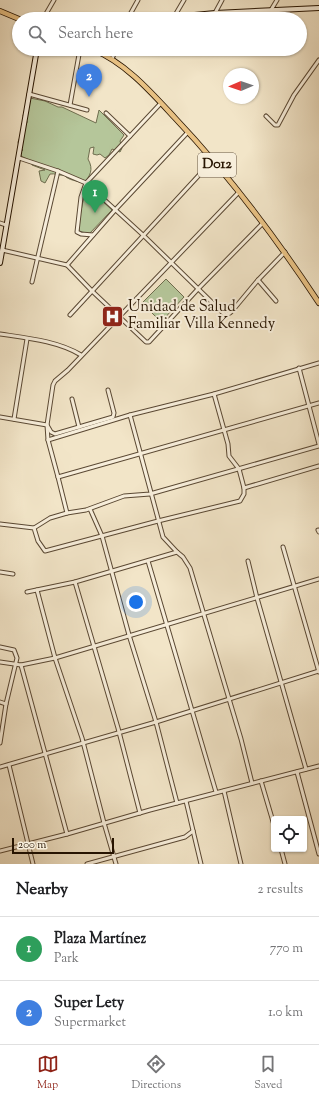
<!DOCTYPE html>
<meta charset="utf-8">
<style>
body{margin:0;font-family:"Sorts Mill Goudy",serif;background:#f2f2f2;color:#202124}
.controls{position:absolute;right:12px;bottom:12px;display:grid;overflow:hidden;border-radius:4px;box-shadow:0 1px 3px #0004}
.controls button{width:36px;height:36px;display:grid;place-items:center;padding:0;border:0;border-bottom:1px solid #e0e0e0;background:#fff;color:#202124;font:20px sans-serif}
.compass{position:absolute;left:223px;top:68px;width:36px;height:36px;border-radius:50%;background:#fff;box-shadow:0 1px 3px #0004;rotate:268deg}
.scale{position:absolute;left:12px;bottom:10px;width:102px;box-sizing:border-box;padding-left:4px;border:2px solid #271401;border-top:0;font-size:11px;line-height:14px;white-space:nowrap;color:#271401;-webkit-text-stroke:3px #f7eedb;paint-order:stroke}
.you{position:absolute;left:136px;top:602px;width:14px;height:14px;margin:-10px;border:3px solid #fff;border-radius:50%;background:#1a73e8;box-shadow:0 0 0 6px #1a73e833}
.badge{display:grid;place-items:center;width:26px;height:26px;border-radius:50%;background:#8f2418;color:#fff;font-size:13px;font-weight:700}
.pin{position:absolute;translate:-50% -33px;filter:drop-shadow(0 1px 2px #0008)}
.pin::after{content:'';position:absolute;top:21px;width:14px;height:12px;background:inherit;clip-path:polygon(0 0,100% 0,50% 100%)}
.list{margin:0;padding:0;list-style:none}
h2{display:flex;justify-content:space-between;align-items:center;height:52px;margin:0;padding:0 16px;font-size:17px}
h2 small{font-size:13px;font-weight:400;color:#757577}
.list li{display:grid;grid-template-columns:26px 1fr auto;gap:12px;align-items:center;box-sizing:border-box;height:64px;padding:0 16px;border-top:1px solid #e0e0e0}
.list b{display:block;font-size:15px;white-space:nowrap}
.list p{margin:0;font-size:13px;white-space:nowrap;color:#757577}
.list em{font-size:13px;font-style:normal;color:#757577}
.icon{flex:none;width:22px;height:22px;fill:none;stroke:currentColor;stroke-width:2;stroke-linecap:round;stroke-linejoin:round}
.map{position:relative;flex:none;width:319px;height:864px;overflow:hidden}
.search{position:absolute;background:#fff;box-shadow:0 1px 3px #0004;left:12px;right:12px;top:12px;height:44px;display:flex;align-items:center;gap:10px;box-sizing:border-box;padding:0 14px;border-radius:22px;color:#757577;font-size:15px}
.sheet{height:180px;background:#fff}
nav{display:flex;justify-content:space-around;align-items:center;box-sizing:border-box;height:56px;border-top:1px solid #e0e0e0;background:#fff;font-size:11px;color:#757577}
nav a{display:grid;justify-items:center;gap:2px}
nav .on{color:#8f2418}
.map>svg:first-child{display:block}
</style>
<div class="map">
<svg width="319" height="864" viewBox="0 0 319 864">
<rect width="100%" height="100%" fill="#f2e5c8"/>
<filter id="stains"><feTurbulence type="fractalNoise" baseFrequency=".005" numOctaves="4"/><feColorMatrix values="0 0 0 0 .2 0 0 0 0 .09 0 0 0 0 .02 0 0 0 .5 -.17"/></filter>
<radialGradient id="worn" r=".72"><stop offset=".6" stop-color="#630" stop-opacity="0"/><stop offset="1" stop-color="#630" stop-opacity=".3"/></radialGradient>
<g fill="#b5c69a" stroke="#6e6d4e">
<path d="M30,98L45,101L58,107H62L96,123L99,110L124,135L120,141L122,148L120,152L112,149L109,155L105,158L100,154L97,155L93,154L94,147L90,148L88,159C94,170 90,175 84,184C77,180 69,181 64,175C59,176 55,173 50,174L45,183L41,181L39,171L45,170L32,165L31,161L21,156L20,153L23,150L19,146L18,142L22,132L25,131L22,123H27V121L23,116L27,100Z"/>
<polygon points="86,186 112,210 89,234 79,231 80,216"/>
<polygon points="166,279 184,297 161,322 142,303"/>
</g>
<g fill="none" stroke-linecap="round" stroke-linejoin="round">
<defs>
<g id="street">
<polyline points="271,10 277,0"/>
<polyline points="215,13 222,0"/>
<polyline points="174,17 184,0"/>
<polyline points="128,18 138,0"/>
<polyline points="43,19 54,0"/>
<polyline points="112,59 116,49"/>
<polyline points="29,94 87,110"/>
<polyline points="70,105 80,49"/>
<polyline points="106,113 130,136"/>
<polyline points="266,116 275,125 278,125 294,95 319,60"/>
<polyline points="188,132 116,209 67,265 92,291 146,342 149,342 198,289 263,223"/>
<polyline points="19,158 58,171 86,183 143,235 225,315 230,313 233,310 258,280 285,252"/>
<polyline points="239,192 68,370 55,381 53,385 47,425 48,440 58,477 319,403"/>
<polyline points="0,223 6,225"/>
<polyline points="93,235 81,234 77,232 81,197 86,183 161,103"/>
<polyline points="2,250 67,265"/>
<polyline points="258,280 276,301"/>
<polyline points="32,282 58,171"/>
<polyline points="217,306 233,310"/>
<polyline points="70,315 213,160"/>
<path d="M0,334C27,338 58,341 81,355"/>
<polyline points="299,368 319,444"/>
<polyline points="72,399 79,427"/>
<polyline points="130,415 163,537 177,552"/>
<polyline points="0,417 47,425 51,432 55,434 113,417 114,413 108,390"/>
<polyline points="14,419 27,339"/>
<polyline points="48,440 130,415 214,394 319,363"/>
<polyline points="244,488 319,466"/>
<polyline points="90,509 102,536 129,635 156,722 177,803"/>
<polyline points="67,513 86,510 124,496 150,494 319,446"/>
<polyline points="0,524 34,528 38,541 45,551 158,521 240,501 244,494 244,488 239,469 229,456 228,444 214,394"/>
<polyline points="34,528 50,518 67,513 58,477"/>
<polyline points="318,530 319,532"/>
<polyline points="283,547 319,672"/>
<polyline points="148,561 216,792"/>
<polyline points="248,561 257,598 306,769"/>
<polyline points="0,572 13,574"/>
<polyline points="75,582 118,728 140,813"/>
<polyline points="37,590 55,658 82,738 104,823 116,864"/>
<polyline points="27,592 75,582 177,552 183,557 190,568 241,739 252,783"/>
<polyline points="0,647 14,650 17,658 6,704 0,743"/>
<polyline points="0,662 21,665 55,658 319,579"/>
<polyline points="21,665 67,834"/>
<polyline points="0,702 6,704"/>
<polyline points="9,765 33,864"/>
<polyline points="0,767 156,722 319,671"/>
<polyline points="297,772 319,854"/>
<polyline points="261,781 274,825"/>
<polyline points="224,791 241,864"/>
<polyline points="186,801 201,864"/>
<polyline points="281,849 285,864"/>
<polyline points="0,851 67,834 150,810 319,766"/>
<polyline points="87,864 185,837 193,831"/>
</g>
<g id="secondary">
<polyline points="73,19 174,17 215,13 319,8"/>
<polyline points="0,263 37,49"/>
</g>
<g id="primary">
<polyline points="0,11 19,19"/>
<path d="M92,49C126,63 151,92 175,118C229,175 276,238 319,303"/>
</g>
</defs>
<use href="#street" stroke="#5a4833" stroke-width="5"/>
<use href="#secondary" stroke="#271401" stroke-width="6"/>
<use href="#primary" stroke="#271401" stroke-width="6"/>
<use href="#street" stroke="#f7eedb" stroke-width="3"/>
<use href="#secondary" stroke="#f7eedb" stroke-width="4"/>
<use href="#primary" stroke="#e9c284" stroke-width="4.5"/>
</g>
<defs>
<symbol id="hospital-square" viewBox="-11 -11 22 22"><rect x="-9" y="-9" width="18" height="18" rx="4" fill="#8f2418" stroke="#f7eedb"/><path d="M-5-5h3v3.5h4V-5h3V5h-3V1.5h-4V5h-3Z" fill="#fff"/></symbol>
</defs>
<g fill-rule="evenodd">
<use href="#hospital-square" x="100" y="304" width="25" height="25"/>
</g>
<g text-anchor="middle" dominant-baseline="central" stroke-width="4" stroke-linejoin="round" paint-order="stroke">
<rect fill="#f7eedb" stroke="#655542" stroke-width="1" x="198" y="153" width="38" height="24" rx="3"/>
<g font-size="14" font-weight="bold" fill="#271401">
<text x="217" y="165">D012</text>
</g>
<g font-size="15" fill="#271401" stroke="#f7eedb" text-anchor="start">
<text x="128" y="307">Unidad de Salud<tspan x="128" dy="17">Familiar Villa Kennedy</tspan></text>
</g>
</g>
<rect width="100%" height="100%" filter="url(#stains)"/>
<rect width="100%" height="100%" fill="url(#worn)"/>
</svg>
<div class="controls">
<button><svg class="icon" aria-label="locate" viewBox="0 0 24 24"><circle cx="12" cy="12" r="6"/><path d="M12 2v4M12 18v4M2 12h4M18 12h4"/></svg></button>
</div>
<svg class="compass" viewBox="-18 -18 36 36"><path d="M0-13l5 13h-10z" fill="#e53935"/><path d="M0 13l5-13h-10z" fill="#757577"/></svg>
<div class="scale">200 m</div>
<div class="you"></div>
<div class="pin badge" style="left:95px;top:213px;background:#2e9e5b">1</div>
<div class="pin badge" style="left:89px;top:97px;background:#3f7fe0">2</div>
<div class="search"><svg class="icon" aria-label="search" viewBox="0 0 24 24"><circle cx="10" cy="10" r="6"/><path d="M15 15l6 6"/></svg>Search here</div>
</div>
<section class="sheet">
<h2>Nearby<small>2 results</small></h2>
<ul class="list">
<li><span class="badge" style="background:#2e9e5b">1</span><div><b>Plaza Martínez</b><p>Park</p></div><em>770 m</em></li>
<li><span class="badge" style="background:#3f7fe0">2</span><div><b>Super Lety</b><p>Supermarket</p></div><em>1.0 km</em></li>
</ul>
</section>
<nav>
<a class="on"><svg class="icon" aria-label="map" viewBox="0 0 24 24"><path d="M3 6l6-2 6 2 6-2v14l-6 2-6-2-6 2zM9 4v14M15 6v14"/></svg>Map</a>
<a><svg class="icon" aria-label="directions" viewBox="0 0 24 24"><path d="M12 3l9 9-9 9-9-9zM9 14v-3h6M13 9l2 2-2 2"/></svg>Directions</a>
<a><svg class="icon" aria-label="saved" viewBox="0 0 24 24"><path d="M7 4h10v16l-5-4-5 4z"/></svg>Saved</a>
</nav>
